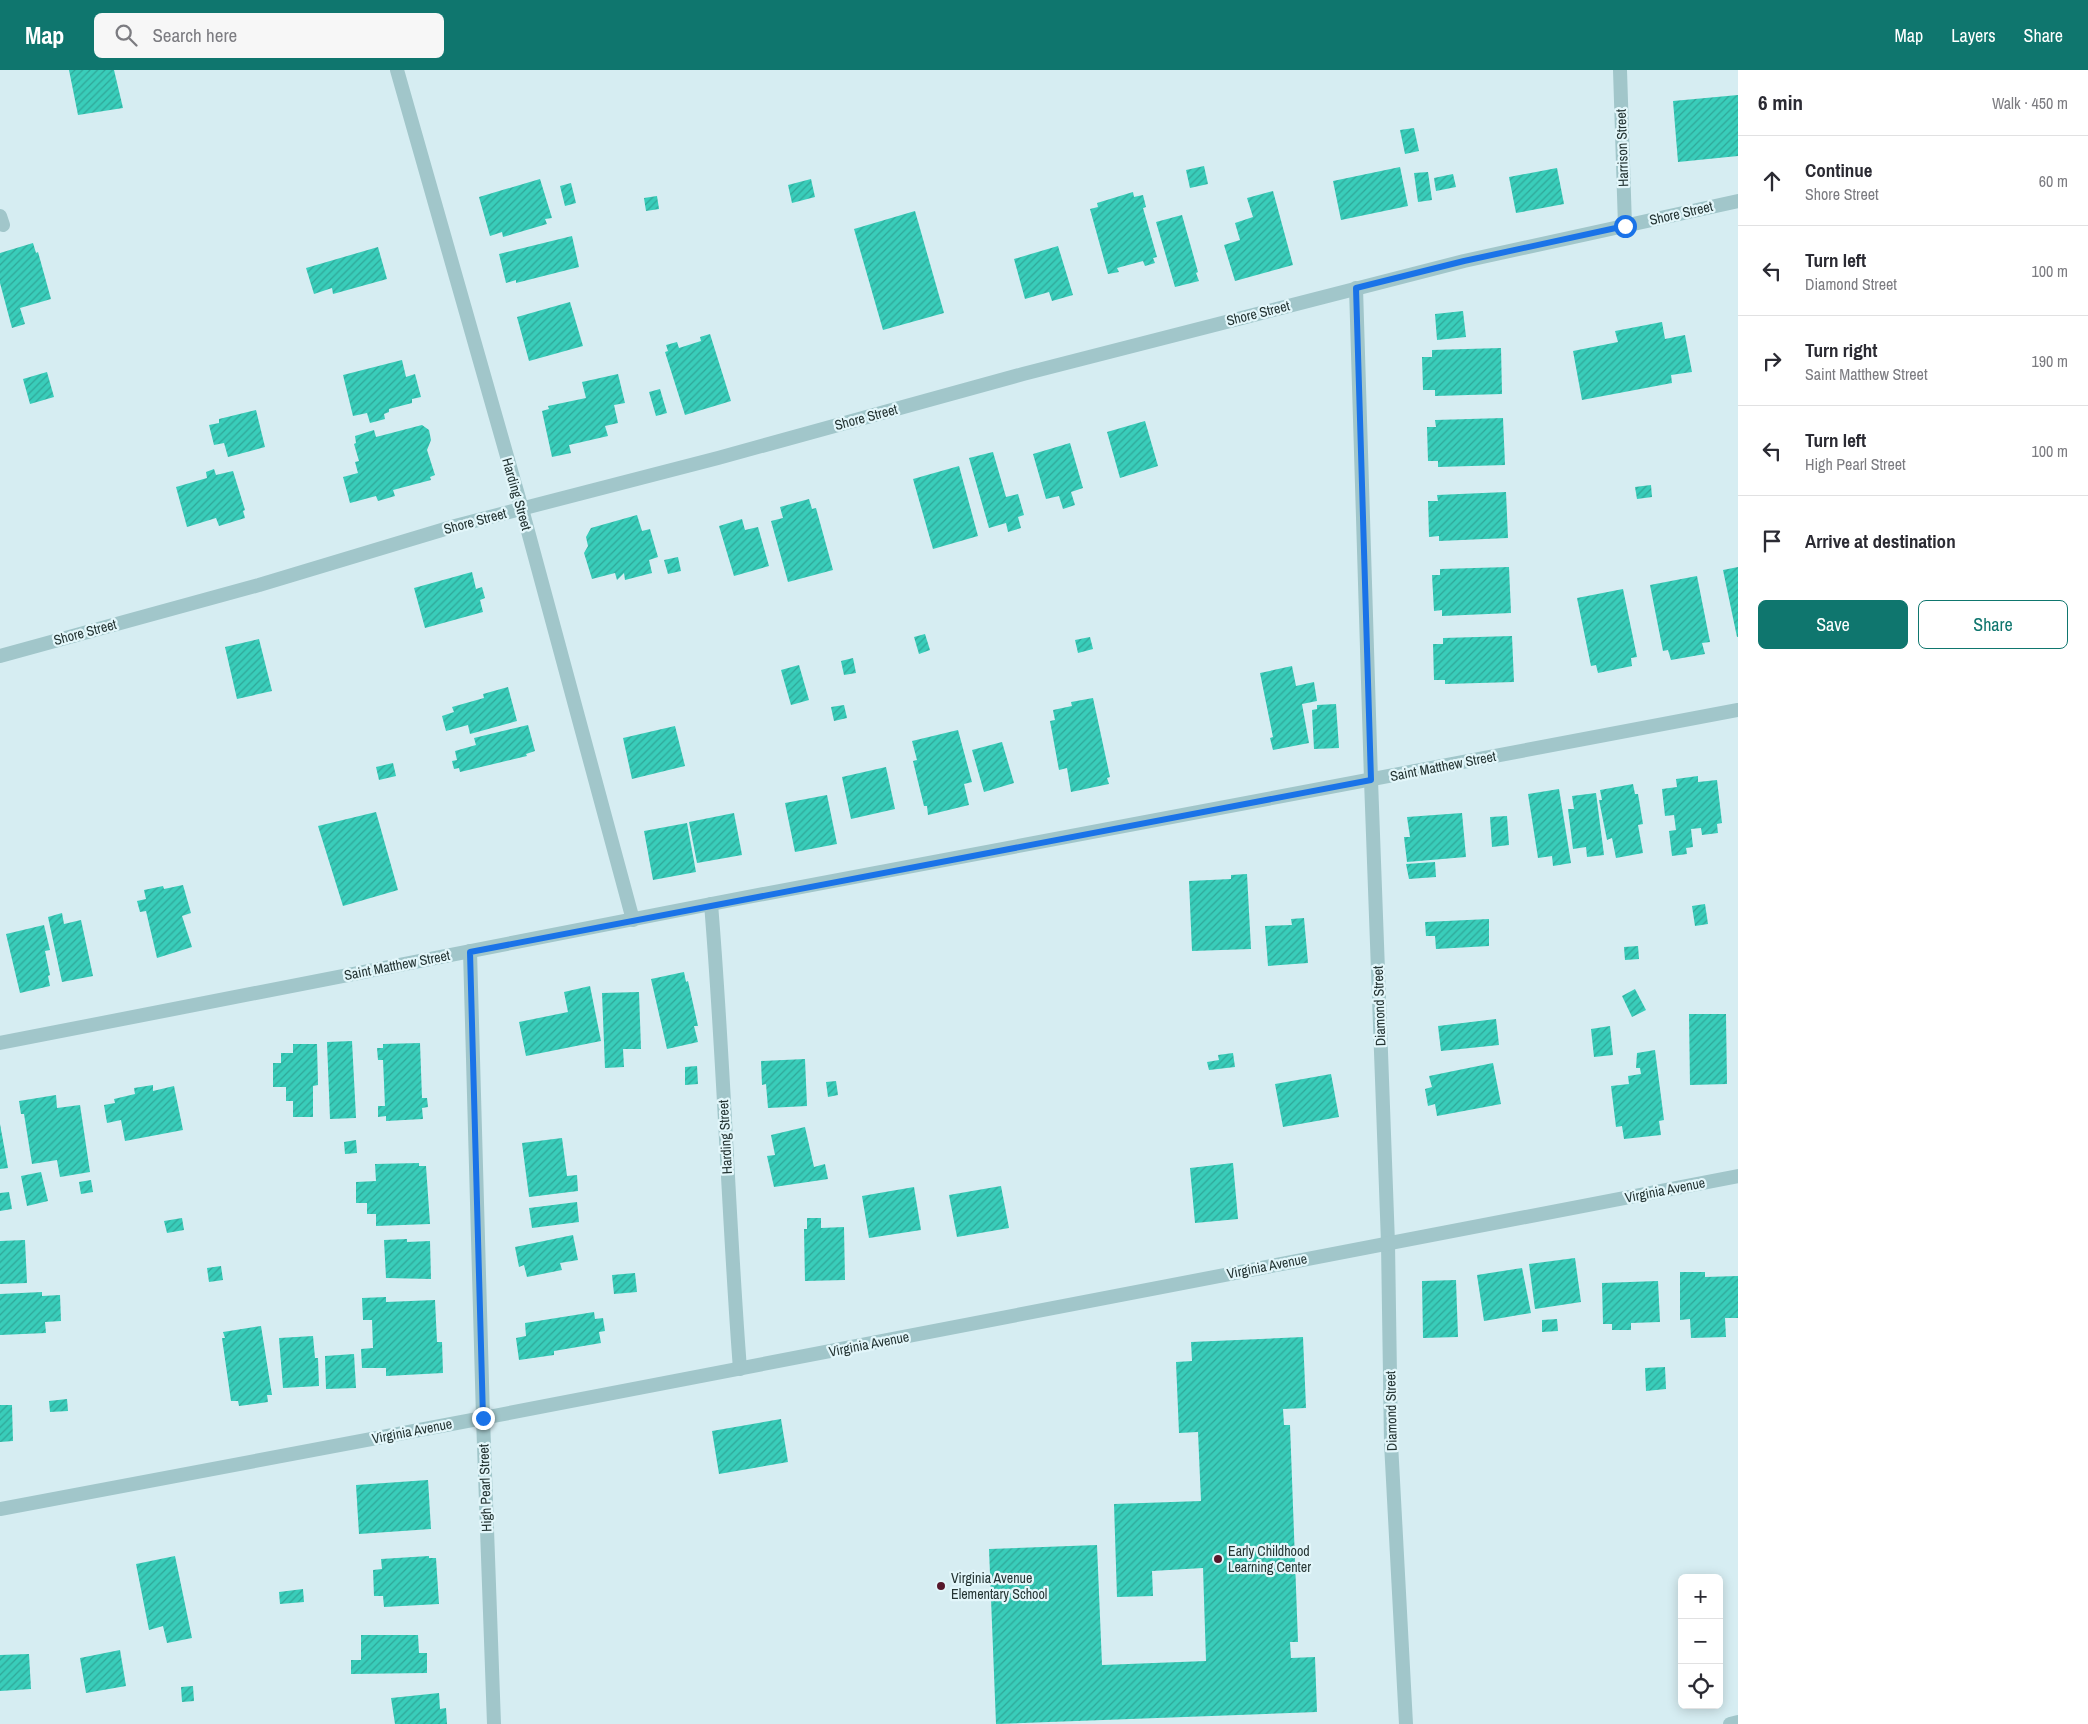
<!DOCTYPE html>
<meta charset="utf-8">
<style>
body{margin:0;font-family:"Archivo Narrow",sans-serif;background:#f7f7f7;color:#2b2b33}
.controls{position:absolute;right:15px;bottom:15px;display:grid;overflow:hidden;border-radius:8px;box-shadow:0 2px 12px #0003}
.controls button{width:45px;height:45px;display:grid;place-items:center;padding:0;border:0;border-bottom:1px solid #e1e1e2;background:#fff;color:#2b2b33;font:25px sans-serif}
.stop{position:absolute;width:15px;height:15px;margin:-11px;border:4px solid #1a73e8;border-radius:50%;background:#fff}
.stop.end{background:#1a73e8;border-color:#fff;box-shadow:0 1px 5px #0008}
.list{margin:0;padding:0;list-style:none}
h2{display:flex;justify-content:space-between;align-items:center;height:65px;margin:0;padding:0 20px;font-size:21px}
h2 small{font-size:16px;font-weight:400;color:#7c7c81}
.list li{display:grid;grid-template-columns:32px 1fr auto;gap:15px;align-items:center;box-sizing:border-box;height:90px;padding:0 20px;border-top:1px solid #e1e1e2}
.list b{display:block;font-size:19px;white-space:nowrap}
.list p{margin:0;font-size:16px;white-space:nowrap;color:#7c7c81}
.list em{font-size:16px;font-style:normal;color:#7c7c81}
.actions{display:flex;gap:10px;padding:15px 20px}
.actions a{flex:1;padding:11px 0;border:1px solid #0f766e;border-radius:8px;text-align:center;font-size:18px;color:#0f766e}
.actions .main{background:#0f766e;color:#fff}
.icon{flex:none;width:28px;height:28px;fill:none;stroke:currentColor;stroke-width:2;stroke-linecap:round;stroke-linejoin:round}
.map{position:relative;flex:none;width:1738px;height:1654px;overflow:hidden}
header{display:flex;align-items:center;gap:30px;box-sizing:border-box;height:70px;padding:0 25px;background:#0f766e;color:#fff}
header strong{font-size:24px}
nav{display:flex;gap:28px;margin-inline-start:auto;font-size:18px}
.search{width:350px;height:45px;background:#f7f7f7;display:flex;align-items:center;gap:12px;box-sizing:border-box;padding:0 18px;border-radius:8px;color:#7c7c81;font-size:19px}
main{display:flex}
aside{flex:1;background:#fff}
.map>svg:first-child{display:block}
</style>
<header>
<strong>Map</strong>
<div class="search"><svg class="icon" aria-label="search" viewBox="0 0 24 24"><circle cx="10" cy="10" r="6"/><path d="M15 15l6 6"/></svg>Search here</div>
<nav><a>Map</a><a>Layers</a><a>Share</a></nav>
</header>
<main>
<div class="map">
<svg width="1738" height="1654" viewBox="0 0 1738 1654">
<defs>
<pattern id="building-hatch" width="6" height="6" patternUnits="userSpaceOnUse" patternTransform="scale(1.25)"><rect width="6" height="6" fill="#39cdba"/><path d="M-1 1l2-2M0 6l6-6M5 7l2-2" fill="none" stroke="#30a798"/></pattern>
</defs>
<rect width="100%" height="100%" fill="#d6edf2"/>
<g fill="url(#building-hatch)">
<polygon points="69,0 114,0 123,38 78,45"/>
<polygon points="1738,25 1738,86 1678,92 1673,31"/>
<polygon points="1414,58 1419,81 1405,84 1400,60"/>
<polygon points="1204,96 1208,114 1190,118 1186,100"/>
<polygon points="1400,97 1408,136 1341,150 1333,111"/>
<polygon points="1557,98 1564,134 1516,143 1509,107"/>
<polygon points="1428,102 1432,130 1418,132 1414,103"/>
<polygon points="1453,104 1456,117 1436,121 1434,108"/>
<polygon points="540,109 552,148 545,149 547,154 503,167 502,162 490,166 479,127"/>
<polygon points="811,109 815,127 792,133 788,115"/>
<polygon points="571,113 576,133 565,136 560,116"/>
<polygon points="1273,121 1293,195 1235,211 1224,175 1240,170 1235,153 1253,147 1247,128"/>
<polygon points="1133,122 1134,127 1143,125 1146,137 1143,138 1157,187 1153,188 1155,193 1145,196 1143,191 1117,198 1119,202 1108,204 1090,139 1098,137 1097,133"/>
<polygon points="657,126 659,139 646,141 644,128"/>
<polygon points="915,141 944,243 883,260 854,159"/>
<polygon points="1182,145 1198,202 1196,203 1199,211 1175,217 1156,152"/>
<polygon points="572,166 579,197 516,213 516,210 506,213 499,184"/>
<polygon points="33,173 36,183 38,182 51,229 20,238 25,254 12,258 0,213 0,183"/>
<polygon points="1058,176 1073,225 1052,231 1049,222 1025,229 1014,189"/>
<polygon points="378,177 387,209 333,224 332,218 314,224 306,198"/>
<polygon points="570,232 583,276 529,291 517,247"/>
<polygon points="1463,241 1466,267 1437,270 1435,244"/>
<polygon points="1662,252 1665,269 1685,265 1692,302 1671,305 1672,313 1582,330 1573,281 1618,272 1615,261"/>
<polygon points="710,264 731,331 685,345 665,282 668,281 666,275 677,272 679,278 701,271 700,267"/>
<polygon points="1501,278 1502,324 1435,326 1435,320 1423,320 1422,287 1432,287 1432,280"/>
<polygon points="402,290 406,307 415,304 421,327 412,329 412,333 389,339 389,342 384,344 385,349 370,353 367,343 353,346 343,305"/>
<polygon points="47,302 54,327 30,334 23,309"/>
<polygon points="618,304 625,333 614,335 618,353 605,356 608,366 569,375 571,383 552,387 542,341 549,339 548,336 586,328 582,312"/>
<polygon points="660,319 667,343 656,346 649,322"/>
<polygon points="256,340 265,377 228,387 224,373 214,375 209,355 219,353 219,349"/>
<polygon points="1503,348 1505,395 1438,397 1438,391 1428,391 1427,357 1436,357 1435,350"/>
<polygon points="1145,351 1158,396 1120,408 1107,362"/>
<polygon points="422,355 429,360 431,370 427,380 435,405 430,407 431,410 393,420 395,426 378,431 376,426 350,433 343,407 358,403 355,392 359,391 354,374 356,373 355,366 374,360 376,367"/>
<polygon points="1070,373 1083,418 1071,422 1075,435 1063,439 1059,426 1046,429 1033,384"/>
<polygon points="993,382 1006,427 1018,424 1024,445 1018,447 1021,458 1008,462 1006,453 989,458 969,388"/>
<polygon points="959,396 978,466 933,479 913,409"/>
<polygon points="214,399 216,405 233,401 245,440 243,441 245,448 219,456 216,448 187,457 176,417 207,408 206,402"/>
<polygon points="1651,415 1652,427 1637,429 1635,417"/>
<polygon points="1506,422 1508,468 1439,471 1439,466 1429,467 1428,431 1438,431 1437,425"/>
<polygon points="809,429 812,439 816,438 833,500 788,512 771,451 783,448 780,437"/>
<polygon points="637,445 642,461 650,459 658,487 649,490 652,503 625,510 624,503 617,510 615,503 592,509 584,483 588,476 586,467 591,458"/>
<polygon points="742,449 745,460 758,457 769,496 734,506 719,456"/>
<polygon points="678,487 681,501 668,504 664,490"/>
<polygon points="1509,497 1511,543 1442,546 1442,540 1434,541 1432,505 1440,505 1440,499"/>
<polygon points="1738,497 1738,567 1737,567 1723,500"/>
<polygon points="472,502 476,519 482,517 485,528 480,530 483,542 425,558 414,518"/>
<polygon points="1697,506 1710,572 1702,573 1705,584 1671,590 1668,580 1663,581 1650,515"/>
<polygon points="1623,519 1637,587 1631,588 1632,596 1598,603 1596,595 1591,596 1577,528"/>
<polygon points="925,564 930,580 919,584 914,567"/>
<polygon points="1512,566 1514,612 1445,614 1445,610 1434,610 1433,574 1443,574 1443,568"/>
<polygon points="1090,567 1093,579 1078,583 1075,570"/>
<polygon points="259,569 272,621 237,629 225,577"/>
<polygon points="853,588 856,603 844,605 841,591"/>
<polygon points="799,595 809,630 791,635 781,600"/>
<polygon points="1292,596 1296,616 1314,612 1317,631 1302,634 1309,673 1273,680 1270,668 1273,667 1260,603"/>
<polygon points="508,617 517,651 470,664 468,655 446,661 442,646 454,642 452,637 484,628 483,624"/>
<polygon points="1093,628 1110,707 1107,708 1109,714 1071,722 1067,698 1059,700 1050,651 1055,650 1053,640 1072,636 1071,632"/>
<polygon points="1336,634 1339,678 1314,679 1312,640 1317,639 1317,635"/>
<polygon points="844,635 847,648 834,651 831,637"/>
<polygon points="528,655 535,681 526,684 527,686 460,702 459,698 454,699 452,691 457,690 455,681 476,675 474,668"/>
<polygon points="675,656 685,696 632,709 623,668"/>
<polygon points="958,660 972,712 964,714 969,735 928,745 927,736 924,736 913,691 917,690 912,671"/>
<polygon points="1002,672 1014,713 984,722 972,680"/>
<polygon points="393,693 396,706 379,710 376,697"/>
<polygon points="886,697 895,739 851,749 842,707"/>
<polygon points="1698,706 1698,712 1717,710 1722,753 1717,754 1718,763 1702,765 1701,758 1691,759 1693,777 1686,778 1687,784 1672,786 1669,761 1676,760 1674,745 1665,746 1662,719 1677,717 1676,709"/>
<polygon points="1633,714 1635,724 1638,724 1643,754 1638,755 1643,783 1616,788 1612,768 1607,770 1599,730 1602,730 1600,720"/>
<polygon points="1559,719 1571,793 1553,796 1552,786 1538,788 1528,724"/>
<polygon points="1596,723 1604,785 1587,787 1586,777 1573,779 1568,739 1574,739 1572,726"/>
<polygon points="827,725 837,774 795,782 785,733"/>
<polygon points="376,742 398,820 343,836 318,756"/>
<polygon points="734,743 742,785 697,793 689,752"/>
<polygon points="1462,743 1466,787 1407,792 1404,767 1410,767 1407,747"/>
<polygon points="1507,746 1509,775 1492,777 1490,747"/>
<polygon points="687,753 696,802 653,810 644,761"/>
<polygon points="1435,792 1436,807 1409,809 1406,794"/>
<polygon points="1247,804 1251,879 1192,881 1189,811 1231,809 1231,805"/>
<polygon points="183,815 191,843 182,846 192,877 157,888 146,841 140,842 137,831 146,829 144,820 163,816 164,819"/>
<polygon points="1705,834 1708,854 1695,856 1692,836"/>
<polygon points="62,843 64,854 81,850 93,906 62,912 48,847"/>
<polygon points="1304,848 1308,893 1268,896 1265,856 1292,855 1291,849"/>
<polygon points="1489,849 1489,876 1436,879 1435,866 1426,866 1425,852"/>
<polygon points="44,855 50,880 45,881 50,905 48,906 50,916 20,923 6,864"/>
<polygon points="1638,876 1639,889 1625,890 1624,877"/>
<polygon points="684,902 686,912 688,911 698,956 694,956 698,972 667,979 651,909"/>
<polygon points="590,916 601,971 526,986 519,952 568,942 564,922"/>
<polygon points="1635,919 1646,940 1632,947 1622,926"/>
<polygon points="639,922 641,979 623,979 624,997 605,998 602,923"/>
<polygon points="1689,944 1726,944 1727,1014 1690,1015"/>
<polygon points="1496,949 1499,975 1441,981 1438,956"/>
<polygon points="1610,956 1613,985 1594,987 1591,959"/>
<polygon points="352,971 356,1048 330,1049 327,972"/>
<polygon points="420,973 422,1028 427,1028 428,1037 422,1038 423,1049 386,1051 386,1046 378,1047 378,1036 385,1036 383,990 378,990 377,978 383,978 383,974"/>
<polygon points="293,974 317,974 318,1015 313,1016 313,1047 293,1047 293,1031 286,1031 286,1017 273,1017 273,993 281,993 281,983 293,983"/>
<polygon points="1655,980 1664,1050 1659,1051 1661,1065 1624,1069 1622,1056 1616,1057 1611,1016 1629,1014 1628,1006 1641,1004 1640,998 1636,998 1637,983"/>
<polygon points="1233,983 1235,997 1209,1000 1207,992 1219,990 1218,985"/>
<polygon points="805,989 807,1036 768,1038 766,1014 762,1015 761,991"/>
<polygon points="1493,993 1501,1034 1437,1046 1435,1034 1428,1036 1425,1019 1432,1017 1429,1006"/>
<polygon points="697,996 698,1014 685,1015 685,997"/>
<polygon points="1331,1004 1339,1047 1283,1057 1275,1014"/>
<polygon points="836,1011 838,1025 828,1027 826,1012"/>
<polygon points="153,1015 153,1021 174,1016 183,1060 125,1071 121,1050 107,1053 104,1035 115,1033 114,1029 135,1024 134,1018"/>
<polygon points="56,1025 57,1038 80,1035 90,1102 60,1107 57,1090 32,1094 24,1044 21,1044 19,1031"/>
<polygon points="0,1054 8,1098 0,1099"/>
<polygon points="805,1057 814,1097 825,1094 828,1109 774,1117 767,1086 775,1085 771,1065"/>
<polygon points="562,1068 567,1106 577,1105 578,1121 529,1127 522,1073"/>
<polygon points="356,1070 357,1083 345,1084 344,1072"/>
<polygon points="419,1093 419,1096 426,1096 430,1154 376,1156 376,1144 367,1144 367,1133 356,1133 356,1112 376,1111 375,1094"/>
<polygon points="1233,1093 1238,1149 1195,1153 1190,1098"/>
<polygon points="41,1102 48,1131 27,1136 21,1106"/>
<polygon points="91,1110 93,1122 81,1124 79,1112"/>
<polygon points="1001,1116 1009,1158 957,1167 949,1125"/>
<polygon points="914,1117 921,1160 869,1168 862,1126"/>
<polygon points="9,1122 12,1139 0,1141 0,1123"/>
<polygon points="577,1132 579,1152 532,1158 529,1138"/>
<polygon points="182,1148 184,1160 167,1163 164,1151"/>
<polygon points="807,1148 821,1148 821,1158 844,1157 845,1210 805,1211 804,1159 807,1159"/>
<polygon points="573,1165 578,1190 560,1193 562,1200 527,1207 524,1195 519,1197 515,1177"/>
<polygon points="407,1169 407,1172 430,1171 431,1209 386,1208 384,1170"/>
<polygon points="25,1170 27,1213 0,1214 0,1171"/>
<polygon points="1575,1188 1581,1232 1535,1239 1529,1194"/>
<polygon points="221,1196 223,1210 209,1212 207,1198"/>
<polygon points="1522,1198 1531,1243 1484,1251 1477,1205"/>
<polygon points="1680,1202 1705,1202 1705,1207 1738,1206 1738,1248 1725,1248 1726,1267 1691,1268 1690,1249 1680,1250"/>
<polygon points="635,1203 637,1222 614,1224 612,1205"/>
<polygon points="1456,1210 1458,1267 1423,1268 1422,1211"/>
<polygon points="1658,1211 1660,1252 1631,1253 1631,1260 1612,1260 1612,1254 1603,1254 1602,1213"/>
<polygon points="42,1222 42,1226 60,1225 61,1251 45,1252 46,1263 0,1265 0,1224"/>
<polygon points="386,1227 386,1232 435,1230 437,1272 442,1272 443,1303 386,1306 386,1298 362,1298 361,1279 373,1278 372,1250 363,1250 362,1228"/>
<polygon points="594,1242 595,1249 603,1248 605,1261 599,1262 601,1273 554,1281 554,1285 519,1290 516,1268 526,1266 525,1253"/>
<polygon points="1557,1249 1558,1261 1542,1262 1542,1250"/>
<polygon points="261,1256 272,1325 267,1325 268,1332 239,1336 238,1331 231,1331 222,1268 225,1268 223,1262"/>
<polygon points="313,1266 315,1288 318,1288 319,1316 283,1318 279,1268"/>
<polygon points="1303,1267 1306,1338 1283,1339 1284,1355 1290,1355 1298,1572 1290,1572 1291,1588 1315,1587 1317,1642 996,1654 989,1479 1097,1475 1102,1595 1206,1591 1203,1498 1152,1501 1153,1526 1117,1527 1114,1434 1201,1431 1198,1362 1179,1363 1176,1292 1192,1291 1191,1272"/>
<polygon points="354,1284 356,1318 326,1319 325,1286"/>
<polygon points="1665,1297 1666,1319 1646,1321 1645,1298"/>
<polygon points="67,1329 68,1341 50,1342 49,1331"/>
<polygon points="0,1335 12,1335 13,1371 0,1372"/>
<polygon points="781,1349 788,1392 719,1404 712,1361"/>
<polygon points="428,1410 431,1459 359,1464 356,1415"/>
<polygon points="175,1486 192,1568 167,1573 163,1556 149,1560 136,1494"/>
<polygon points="429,1486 429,1488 436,1488 439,1534 384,1537 383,1526 374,1526 373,1500 382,1499 381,1489"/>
<polygon points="303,1519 304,1532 280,1534 279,1522"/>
<polygon points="361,1565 418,1565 419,1583 427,1583 427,1603 351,1604 351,1590 361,1590"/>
<polygon points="120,1580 126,1616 86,1623 80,1588"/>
<polygon points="29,1584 31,1619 0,1621 0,1585"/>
<polygon points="193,1616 194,1631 182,1632 181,1617"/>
<polygon points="439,1623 440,1639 446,1638 447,1654 395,1654 391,1628"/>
</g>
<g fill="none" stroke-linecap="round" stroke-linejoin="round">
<path stroke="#a1c6ca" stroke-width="14" d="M711,834C724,989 728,1144 740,1299"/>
<g stroke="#a1c6ca" stroke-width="14">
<polyline points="397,0 522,439 633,850"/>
<polyline points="1620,0 1625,156"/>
<polyline points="0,146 3,155"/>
<polyline points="1356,218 1371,710 1388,1173 1391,1373 1406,1654"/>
<polyline points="0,586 259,515 455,456 718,388 1023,304 1464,191 1738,131"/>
<polyline points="470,881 483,1348 1738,1106"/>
<polyline points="0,973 711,834 1738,640"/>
<polyline points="1730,1654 1738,1652"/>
</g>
<polyline stroke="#a1c6ca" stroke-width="14" points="0,1439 483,1348 494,1654"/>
</g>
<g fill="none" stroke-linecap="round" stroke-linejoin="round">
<polyline stroke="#1a73e8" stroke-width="6" points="483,1348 470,882 1371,710 1356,218 1464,191 1625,156"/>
</g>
<g fill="#57182b" stroke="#e2f6fa" stroke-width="2">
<circle cx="1218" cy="1489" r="5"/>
<circle cx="941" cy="1516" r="5"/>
</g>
<g text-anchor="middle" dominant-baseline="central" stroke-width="4.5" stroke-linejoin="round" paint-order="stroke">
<g font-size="14" fill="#243433" stroke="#e2f6fa">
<text transform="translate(1622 78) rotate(-92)">Harrison Street</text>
<text transform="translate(1681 143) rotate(-13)">Shore Street</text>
<text transform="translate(1258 243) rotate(-14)">Shore Street</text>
<text transform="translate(866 347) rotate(-15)">Shore Street</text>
<text transform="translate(517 424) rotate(74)">Harding Street</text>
<text transform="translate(475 451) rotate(-15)">Shore Street</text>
<text transform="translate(85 562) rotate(-15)">Shore Street</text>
<text transform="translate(1443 696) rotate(-11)">Saint Matthew Street</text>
<text transform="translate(397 895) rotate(-11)">Saint Matthew Street</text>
<text transform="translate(1379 936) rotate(-92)">Diamond Street</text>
<text transform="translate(725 1067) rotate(-93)">Harding Street</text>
<text transform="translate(1665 1120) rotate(-11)">Virginia Avenue</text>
<text transform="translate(1267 1196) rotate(-11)">Virginia Avenue</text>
<text transform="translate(869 1274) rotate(-11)">Virginia Avenue</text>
<text transform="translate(1391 1341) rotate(-91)">Diamond Street</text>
<text transform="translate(412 1361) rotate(-11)">Virginia Avenue</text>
<text transform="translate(485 1418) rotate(-92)">High Pearl Street</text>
</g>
<g font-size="14" fill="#243433" stroke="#e2f6fa" text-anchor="start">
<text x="1228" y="1481">Early Childhood<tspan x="1228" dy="16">Learning Center</tspan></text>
<text x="951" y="1508">Virginia Avenue<tspan x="951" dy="16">Elementary School</tspan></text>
</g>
</g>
</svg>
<div class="controls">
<button>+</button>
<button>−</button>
<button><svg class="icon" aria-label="locate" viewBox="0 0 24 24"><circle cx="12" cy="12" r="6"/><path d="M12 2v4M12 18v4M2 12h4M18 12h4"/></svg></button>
</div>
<div class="stop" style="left:1625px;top:156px"></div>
<div class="stop end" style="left:483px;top:1348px"></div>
</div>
<aside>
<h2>6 min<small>Walk · 450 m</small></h2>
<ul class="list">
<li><svg class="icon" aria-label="ahead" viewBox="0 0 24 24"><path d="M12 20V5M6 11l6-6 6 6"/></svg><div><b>Continue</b><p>Shore Street</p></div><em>60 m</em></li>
<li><svg class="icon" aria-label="left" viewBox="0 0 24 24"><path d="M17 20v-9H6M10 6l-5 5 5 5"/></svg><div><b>Turn left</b><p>Diamond Street</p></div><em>100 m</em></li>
<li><svg class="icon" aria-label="right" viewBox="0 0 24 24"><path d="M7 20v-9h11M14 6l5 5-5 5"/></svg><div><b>Turn right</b><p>Saint Matthew Street</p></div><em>190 m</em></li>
<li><svg class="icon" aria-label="left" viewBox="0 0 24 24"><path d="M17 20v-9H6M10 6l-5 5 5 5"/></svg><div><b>Turn left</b><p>High Pearl Street</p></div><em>100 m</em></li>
<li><svg class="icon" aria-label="arrive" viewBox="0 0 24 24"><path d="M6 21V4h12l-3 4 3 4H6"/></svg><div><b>Arrive at destination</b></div></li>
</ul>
<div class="actions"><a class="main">Save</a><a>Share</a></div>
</aside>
</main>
